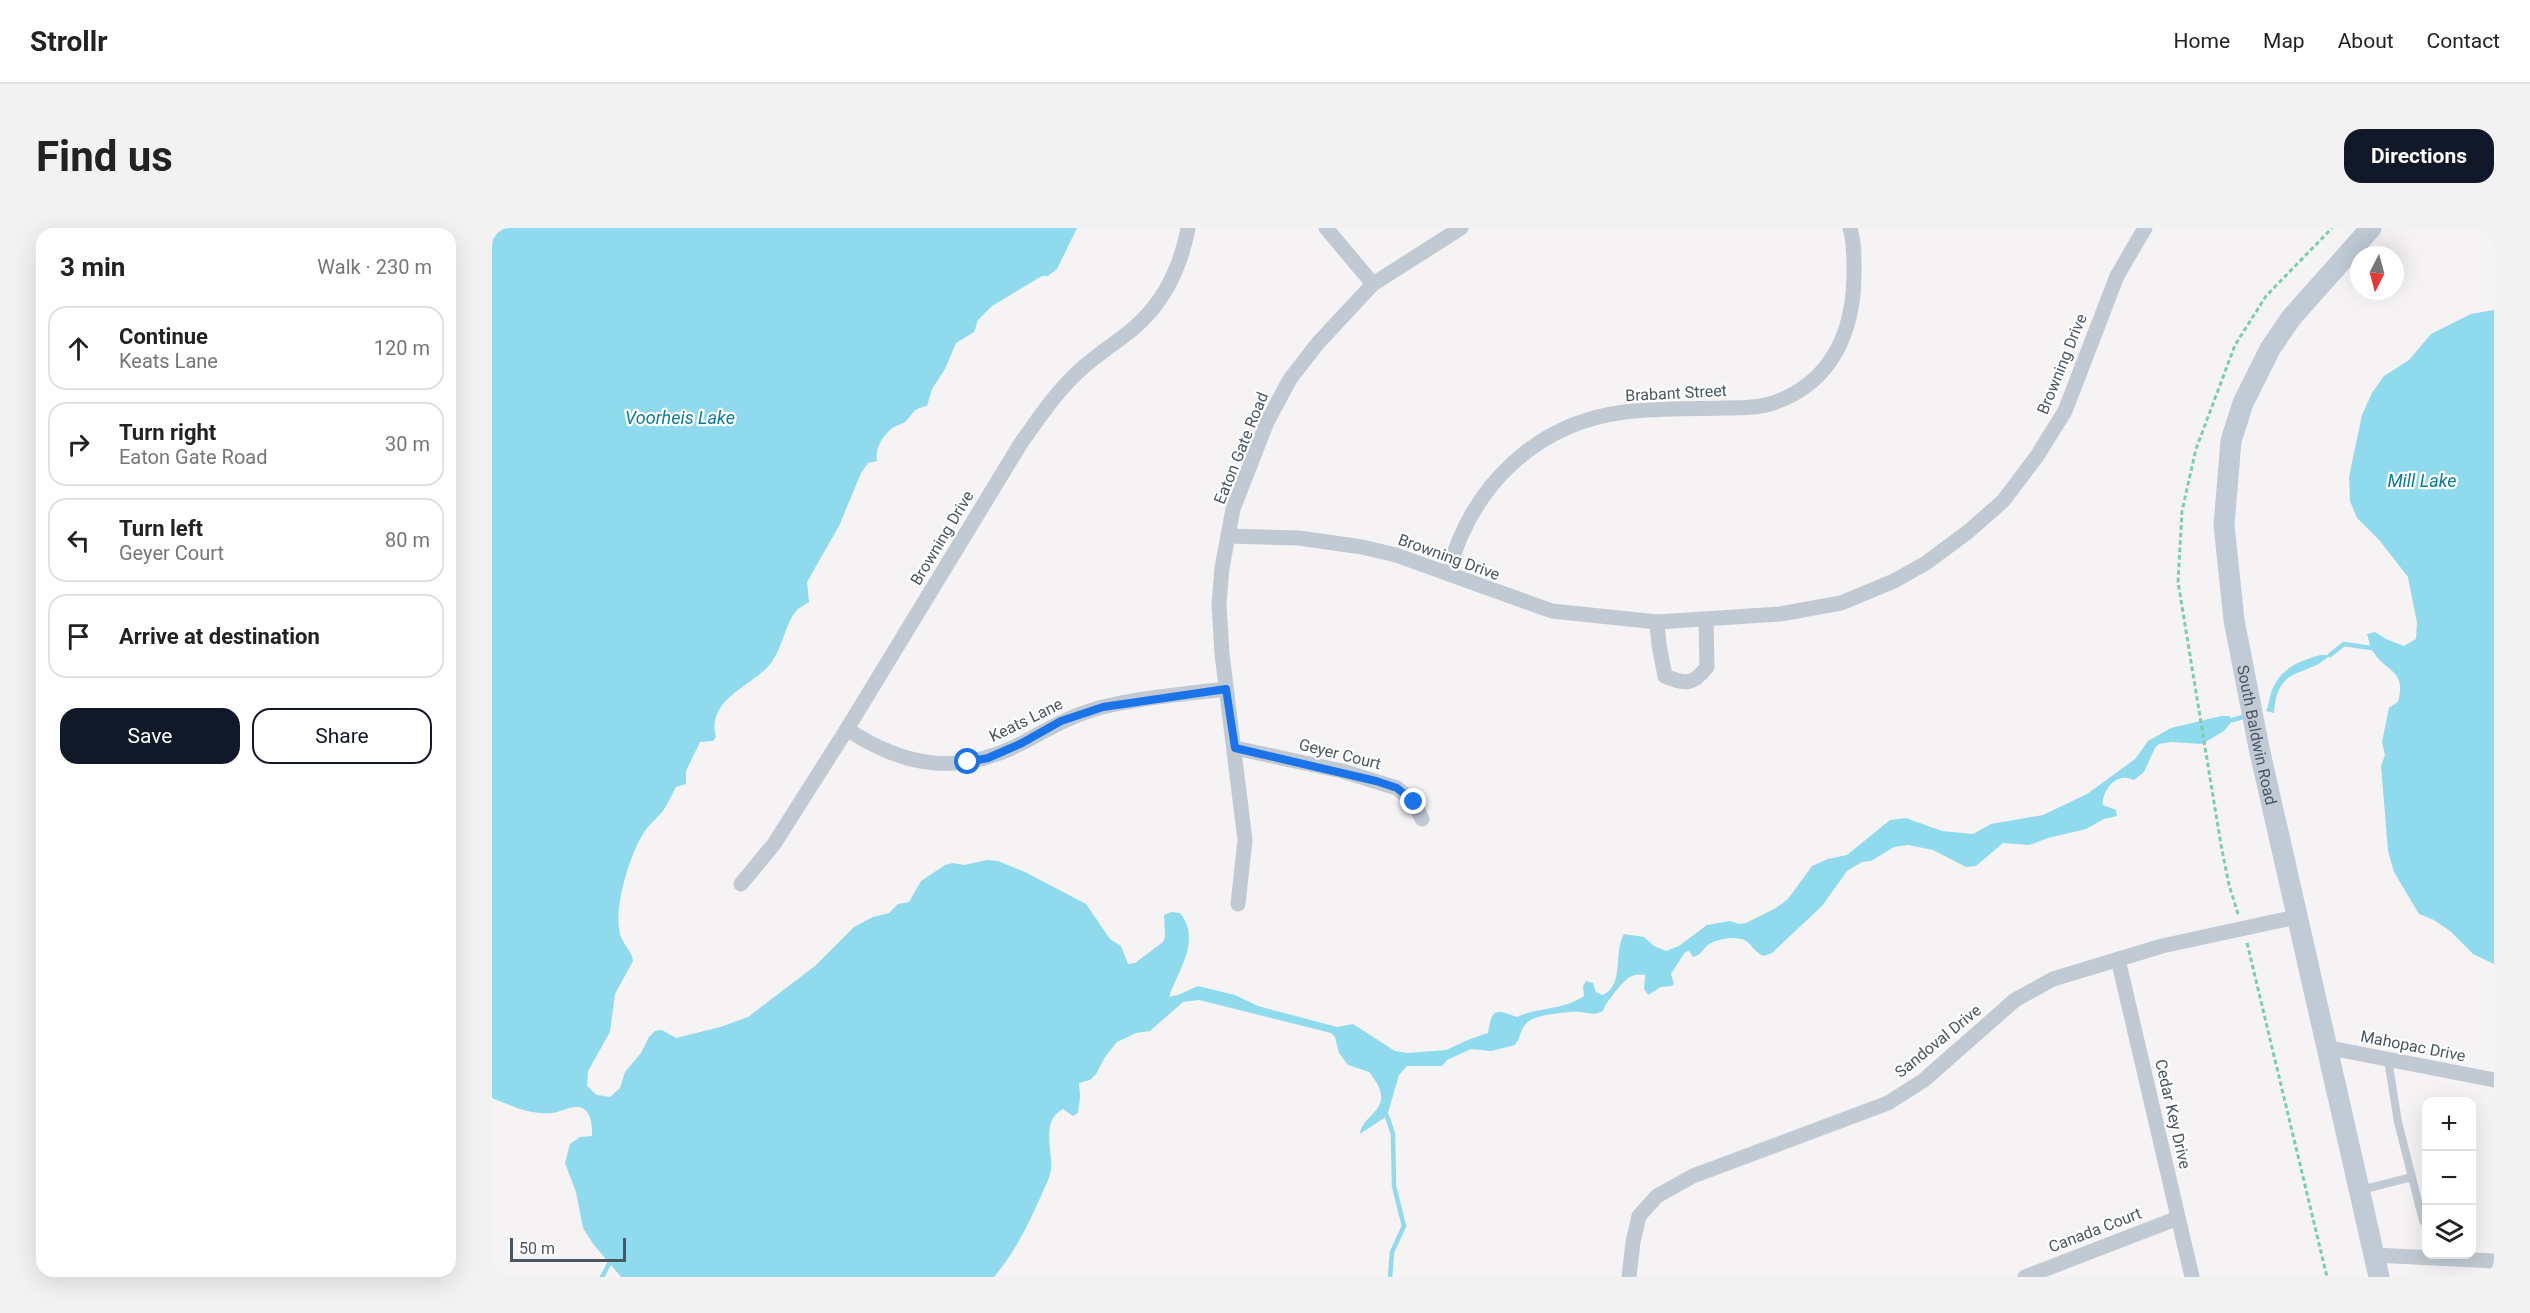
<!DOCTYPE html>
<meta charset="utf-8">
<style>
body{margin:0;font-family:Roboto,sans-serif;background:#f2f2f2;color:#222}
.controls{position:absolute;right:18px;bottom:18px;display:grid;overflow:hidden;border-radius:12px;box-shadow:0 6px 24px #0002}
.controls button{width:54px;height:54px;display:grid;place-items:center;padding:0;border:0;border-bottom:2px solid #e0e0e0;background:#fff;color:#222;font:30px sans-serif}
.compass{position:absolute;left:1858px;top:18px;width:54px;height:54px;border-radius:50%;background:#fff;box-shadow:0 6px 24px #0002;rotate:186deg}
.scale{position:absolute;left:18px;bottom:15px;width:116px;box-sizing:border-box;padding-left:6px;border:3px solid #4a5661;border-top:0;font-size:16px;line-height:21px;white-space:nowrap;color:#4a5661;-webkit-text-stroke:4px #fff;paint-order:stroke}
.stop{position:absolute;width:18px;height:18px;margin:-14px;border:4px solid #1a73e8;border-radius:50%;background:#fff}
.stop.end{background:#1a73e8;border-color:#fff;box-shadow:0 2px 6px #0008}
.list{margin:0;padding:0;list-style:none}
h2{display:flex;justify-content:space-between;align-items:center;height:78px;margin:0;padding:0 24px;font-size:26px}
h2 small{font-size:20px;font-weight:400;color:#767676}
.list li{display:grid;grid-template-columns:39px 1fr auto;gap:18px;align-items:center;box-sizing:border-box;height:84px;margin:0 12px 12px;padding:0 12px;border:2px solid #e0e0e0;border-radius:18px}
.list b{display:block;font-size:22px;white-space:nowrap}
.list p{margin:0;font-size:20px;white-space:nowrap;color:#767676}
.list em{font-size:20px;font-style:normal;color:#767676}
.actions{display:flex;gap:12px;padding:18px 24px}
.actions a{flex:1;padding:14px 0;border:2px solid #111827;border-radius:18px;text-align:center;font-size:21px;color:#111827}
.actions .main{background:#111827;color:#fff}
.icon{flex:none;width:33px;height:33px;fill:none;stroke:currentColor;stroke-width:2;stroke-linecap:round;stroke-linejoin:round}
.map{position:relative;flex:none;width:2002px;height:1049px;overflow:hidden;border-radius:18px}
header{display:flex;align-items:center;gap:36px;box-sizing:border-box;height:84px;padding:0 30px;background:#fff;border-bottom:2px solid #e0e0e0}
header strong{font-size:28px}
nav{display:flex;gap:33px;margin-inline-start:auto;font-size:21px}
.intro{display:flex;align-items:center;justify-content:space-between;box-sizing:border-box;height:144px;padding:0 36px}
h1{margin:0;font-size:42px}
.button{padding:15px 27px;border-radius:18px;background:#111827;color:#fff;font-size:21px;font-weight:700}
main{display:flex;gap:36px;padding:0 36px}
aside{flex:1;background:#fff;border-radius:18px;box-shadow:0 6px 24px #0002}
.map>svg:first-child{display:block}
</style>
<header>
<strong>Strollr</strong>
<nav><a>Home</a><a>Map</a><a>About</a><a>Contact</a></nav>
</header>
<div class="intro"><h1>Find us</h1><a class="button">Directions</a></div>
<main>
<aside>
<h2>3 min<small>Walk · 230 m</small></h2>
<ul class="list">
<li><svg class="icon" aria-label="ahead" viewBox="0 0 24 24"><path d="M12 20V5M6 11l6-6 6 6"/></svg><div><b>Continue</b><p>Keats Lane</p></div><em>120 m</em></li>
<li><svg class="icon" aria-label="right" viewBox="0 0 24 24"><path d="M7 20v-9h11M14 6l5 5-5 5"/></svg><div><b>Turn right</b><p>Eaton Gate Road</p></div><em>30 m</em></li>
<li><svg class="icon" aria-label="left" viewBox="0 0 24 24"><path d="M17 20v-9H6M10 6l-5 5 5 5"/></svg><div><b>Turn left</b><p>Geyer Court</p></div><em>80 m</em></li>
<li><svg class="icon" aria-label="arrive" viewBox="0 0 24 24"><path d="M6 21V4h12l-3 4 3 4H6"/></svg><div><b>Arrive at destination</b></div></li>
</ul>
<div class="actions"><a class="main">Save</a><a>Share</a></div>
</aside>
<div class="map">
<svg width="2002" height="1049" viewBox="0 0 2002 1049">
<rect width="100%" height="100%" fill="#f5f3f3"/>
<g fill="#90daee">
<path d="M0,0H585L565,41L556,48H550L500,78L486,92L482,104L464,115L453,141L440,161L435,178C420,181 423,184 413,194C409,197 404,197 400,200C390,209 383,220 385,233L376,235L369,245L347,298L315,354L317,374C313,377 308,379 305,382C293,396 291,417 281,432C266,457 213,469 224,509L221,513L208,514L194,543V556L184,559C180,567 176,575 171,583C166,589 160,594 155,600C139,621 123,675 127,701C129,716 140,722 141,733L123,766L118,804L96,843L95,858L105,867L118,869L128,860L133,844L149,825L157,809L163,803L170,802L184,810L228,799L256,789L323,738L362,699L381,689L397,685L406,676L417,674L429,653L453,637L461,635L472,637L495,632L506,633L533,644L594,676L618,711L629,718L636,736L643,735L671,714L673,709L672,687L679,684L688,685C710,712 686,742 677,769L686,767L706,758L743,767L766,778L845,799L861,796L903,823L915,825L954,822L978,811L996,805C1000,780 1003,781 1025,789C1047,779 1072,782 1092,768L1091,758L1094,753L1101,755L1104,764L1110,767C1133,759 1121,723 1132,706L1152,709L1162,718L1174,723L1187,718L1215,697L1238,693L1247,696L1254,695L1284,680L1296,671L1320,638L1336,631L1355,627L1398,592L1414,590L1450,603L1481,606L1499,596L1551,587L1595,566L1643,531L1656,513L1679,500L1729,488H1737L1741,492L1732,503L1710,516L1679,514L1667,516L1663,520L1652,544L1642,552C1638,551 1635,549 1631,550C1620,550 1609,567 1611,577L1624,582L1625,588L1612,591L1594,601L1556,610L1537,617L1511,615L1484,638L1474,639L1441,622L1416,617L1402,619L1379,633L1370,634L1355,643L1330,678L1280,725L1272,728C1263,725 1261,718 1254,713C1245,707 1224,711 1216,717C1210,722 1209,727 1201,729L1197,723L1193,724L1179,746L1182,756L1180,758L1169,759L1156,767L1152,761L1153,747C1148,746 1143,746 1138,749C1132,752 1112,776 1111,783C1101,788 1098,785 1088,784C1078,783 1045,787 1037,793C1028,799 1029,810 1023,817L999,823L979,821L955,832L950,838H915L907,847L895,888L868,906C870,884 908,882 877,844L856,837L847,825L843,809L839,805L707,772L691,774L658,803L644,805L625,814L613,829L604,846L598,852L587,855L588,869L586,885L581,888L571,881C548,893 561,922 559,941C558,950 552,960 549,968C536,997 523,1024 502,1049H129L102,1017L91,1000L84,964L73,935L78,916L88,909L100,908C100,900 100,886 92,881C82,875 70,884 60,885C38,887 20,878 0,870Z"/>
<path d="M2002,82V736L1981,726L1958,703L1942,692L1927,686L1902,644L1896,623L1889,538L1893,527L1890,514L1897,480L1906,474C1915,442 1894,444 1882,425C1878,420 1877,412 1875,406L1883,404L1894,411L1912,418L1924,411L1925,395L1916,349L1888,313L1865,290L1858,273L1857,249L1870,187L1880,165L1892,148L1917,132L1939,106L1979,86Z"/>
<path d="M1829,427H1838C1815,451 1785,435 1782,485L1774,483C1777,477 1777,471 1779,465C1787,441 1806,433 1829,427Z"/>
</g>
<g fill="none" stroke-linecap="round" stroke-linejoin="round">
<g stroke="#90daee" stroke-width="4.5">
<polyline points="1838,427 1852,416 1879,420"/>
<polyline points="1741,492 1754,488"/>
<polyline points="895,888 901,906 902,958 912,998 900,1024 898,1049"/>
<polyline points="110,1049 117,1036"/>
</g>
<g stroke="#7ad0a6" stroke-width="3" stroke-dasharray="4.5 3" stroke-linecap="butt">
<polyline points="1746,686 1737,657 1729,617 1686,354 1690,283 1704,221 1743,117 1774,68 1840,0"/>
<polyline points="1755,715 1835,1049"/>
</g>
<g stroke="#c1cad2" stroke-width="8">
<polyline points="1896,832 1906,894 1931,993"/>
<polyline points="1869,962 1920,949"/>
</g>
<g stroke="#c1cad2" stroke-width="15">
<polyline points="834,0 881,56"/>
<polyline points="736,308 807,310 870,319 904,327 1060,383 1165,394 1288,386 1349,375 1402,353 1434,335 1477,303 1511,273 1545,228 1573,183 1625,48 1653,0"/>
<path d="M956,345C979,259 1043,195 1133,184C1166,180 1200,181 1233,180C1247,180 1265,180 1278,176C1341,156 1363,102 1362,40C1362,26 1362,13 1358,0"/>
<path d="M1165,394L1167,417L1173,448C1194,457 1201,457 1215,439L1214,392"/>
<path d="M355,501C413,540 468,548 532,514C558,500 582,486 611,479C651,469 694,466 734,461"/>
<polyline points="743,520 850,543 905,560 922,574 930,591"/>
<path d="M249,656L282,616L355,501L529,215C547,190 564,164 587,143C604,127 624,115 642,100C672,74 689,38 696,0"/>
<polyline points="746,676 753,612 730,426 727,376 730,340 741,281 775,194 798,151 826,115 881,56 969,0"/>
<polyline points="1626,731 1700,1049"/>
<polyline points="1833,819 2002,852"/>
<polyline points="1882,1027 2002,1033"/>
<polyline points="1137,1049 1141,1014 1147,988 1165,968 1201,948 1396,875 1432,852 1523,772 1561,751 1670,718 1804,689"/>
<polyline points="1533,1049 1686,990"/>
</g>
<path stroke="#c1cbd6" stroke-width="21" id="s1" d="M1879,0L1799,90L1778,121L1751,175L1739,213L1732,297L1742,392L1767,520L1887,1049"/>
</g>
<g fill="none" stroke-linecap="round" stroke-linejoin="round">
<polyline stroke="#1a73e8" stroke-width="8" points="476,534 496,530 530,515 569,493 611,479 734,461 743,520 884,553 905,560 922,574"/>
</g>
<g text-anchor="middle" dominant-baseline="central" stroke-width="4.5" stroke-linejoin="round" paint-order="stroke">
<g font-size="16" fill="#4a5661" stroke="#fff">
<text transform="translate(1570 136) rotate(-68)">Browning Drive</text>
<text transform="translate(1184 165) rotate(-3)">Brabant Street</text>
<text transform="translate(749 220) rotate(-68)">Eaton Gate Road</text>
<text transform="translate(450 310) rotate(-59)">Browning Drive</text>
<text transform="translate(957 329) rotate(20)">Browning Drive</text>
<text transform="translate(534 492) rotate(-26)">Keats Lane</text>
<text stroke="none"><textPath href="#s1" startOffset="555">South Baldwin Road</textPath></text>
<text transform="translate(848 526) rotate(14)">Geyer Court</text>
<text transform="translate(1446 813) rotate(-39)">Sandoval Drive</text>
<text transform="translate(1921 818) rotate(11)">Mahopac Drive</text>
<text transform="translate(1681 886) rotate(77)">Cedar Key Drive</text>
<text transform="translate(1603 1002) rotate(-21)">Canada Court</text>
</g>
<g font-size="18" font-style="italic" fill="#0c7c9b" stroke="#fff">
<text x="188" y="189">Voorheis Lake</text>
<text x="1930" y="252">Mill Lake</text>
</g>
</g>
</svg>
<div class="controls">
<button>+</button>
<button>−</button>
<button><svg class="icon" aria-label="layers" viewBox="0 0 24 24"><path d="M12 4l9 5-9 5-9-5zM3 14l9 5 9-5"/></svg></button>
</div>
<svg class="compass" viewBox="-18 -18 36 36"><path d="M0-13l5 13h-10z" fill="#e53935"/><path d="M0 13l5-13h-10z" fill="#767676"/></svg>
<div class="scale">50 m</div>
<div class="stop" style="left:476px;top:534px"></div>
<div class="stop end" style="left:922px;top:574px"></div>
</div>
</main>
